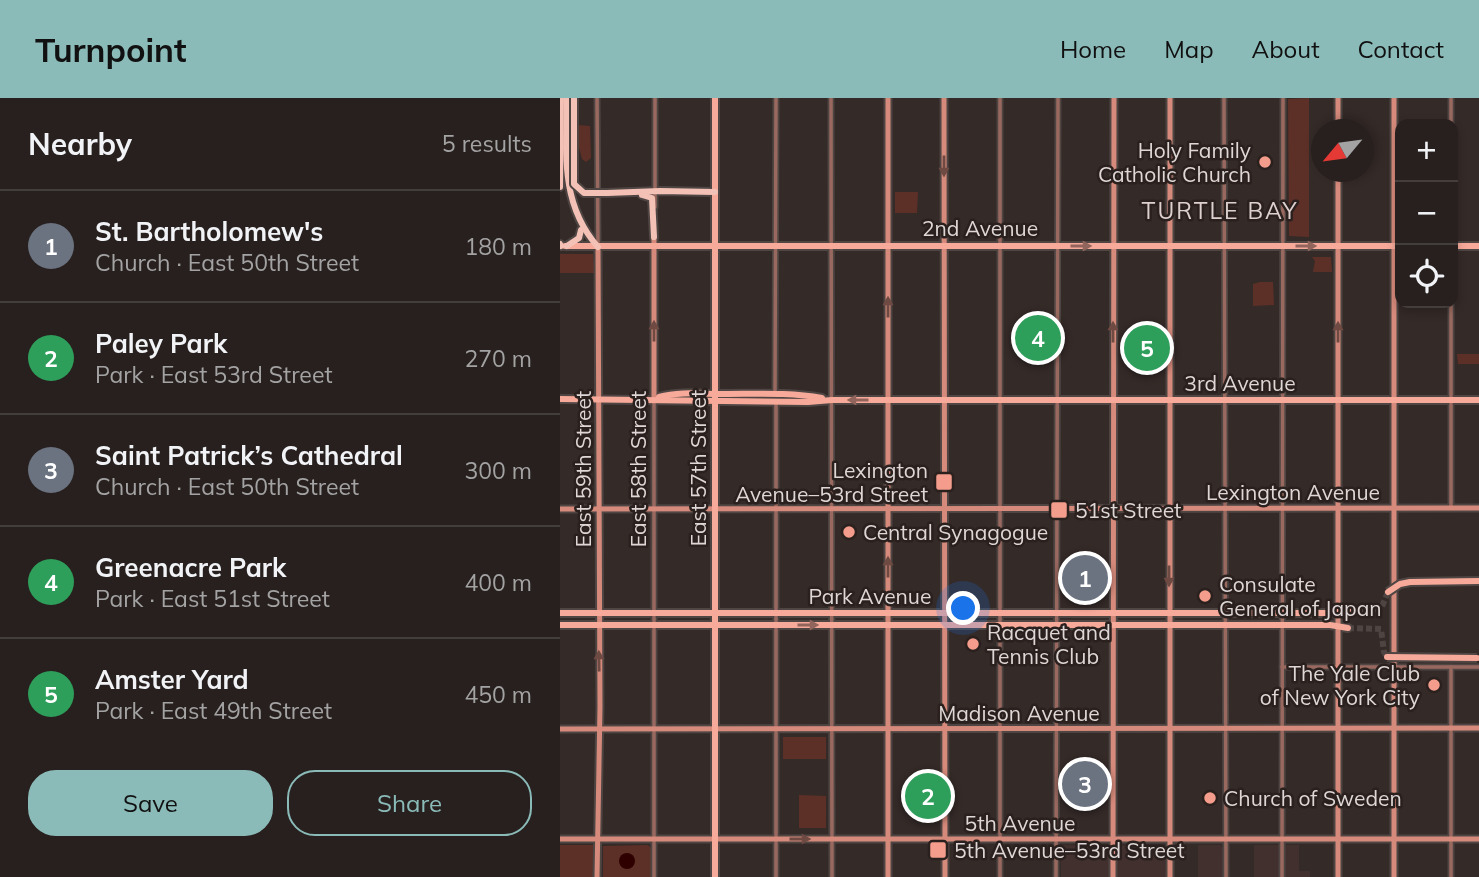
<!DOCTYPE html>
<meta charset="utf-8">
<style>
body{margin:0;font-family:Mulish,sans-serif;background:#332d2b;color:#f1f3f6}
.controls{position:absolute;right:21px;top:21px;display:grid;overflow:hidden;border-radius:14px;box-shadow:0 4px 10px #0003}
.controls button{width:63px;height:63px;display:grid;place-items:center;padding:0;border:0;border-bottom:2px solid #433e3c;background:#27201e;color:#f1f3f6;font:35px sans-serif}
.compass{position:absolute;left:751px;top:21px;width:63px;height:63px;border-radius:50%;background:#27201e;box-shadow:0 4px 10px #0003;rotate:241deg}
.you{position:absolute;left:404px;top:511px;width:24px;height:24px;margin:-18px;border:5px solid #fff;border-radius:50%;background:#1a73e8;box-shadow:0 0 0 10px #1a73e833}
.badge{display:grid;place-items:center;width:46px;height:46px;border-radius:50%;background:#8bbbb9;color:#fff;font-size:23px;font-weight:700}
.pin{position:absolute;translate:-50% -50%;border:4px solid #fff;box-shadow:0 2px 7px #0006}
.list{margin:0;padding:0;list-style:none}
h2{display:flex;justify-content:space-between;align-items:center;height:91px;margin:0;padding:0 28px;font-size:30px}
h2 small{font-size:23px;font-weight:400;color:#a4a3a4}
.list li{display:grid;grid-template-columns:46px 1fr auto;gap:21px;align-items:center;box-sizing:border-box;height:112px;padding:0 28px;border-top:2px solid #433e3c}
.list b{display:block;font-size:26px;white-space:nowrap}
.list p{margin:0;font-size:23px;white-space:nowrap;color:#a4a3a4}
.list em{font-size:23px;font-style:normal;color:#a4a3a4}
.actions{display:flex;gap:14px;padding:21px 28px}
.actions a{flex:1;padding:16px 0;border:2px solid #8bbbb9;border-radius:28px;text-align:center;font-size:24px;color:#8bbbb9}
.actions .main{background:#8bbbb9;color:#111}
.icon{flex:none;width:38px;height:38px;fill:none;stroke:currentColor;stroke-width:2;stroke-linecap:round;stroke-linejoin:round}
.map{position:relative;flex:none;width:919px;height:779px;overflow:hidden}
header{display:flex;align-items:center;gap:42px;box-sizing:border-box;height:98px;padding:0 35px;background:#8bbbb9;color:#111}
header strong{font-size:33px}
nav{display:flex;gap:38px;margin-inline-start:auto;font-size:24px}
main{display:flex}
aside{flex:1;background:#27201e}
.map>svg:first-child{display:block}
</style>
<header>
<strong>Turnpoint</strong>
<nav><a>Home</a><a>Map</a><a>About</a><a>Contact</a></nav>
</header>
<main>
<aside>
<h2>Nearby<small>5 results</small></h2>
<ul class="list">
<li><span class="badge" style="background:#6b7280">1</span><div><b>St. Bartholomew's</b><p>Church · East 50th Street</p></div><em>180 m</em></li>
<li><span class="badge" style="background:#2e9e5b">2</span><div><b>Paley Park</b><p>Park · East 53rd Street</p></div><em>270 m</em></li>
<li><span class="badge" style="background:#6b7280">3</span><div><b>Saint Patrick’s Cathedral</b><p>Church · East 50th Street</p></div><em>300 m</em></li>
<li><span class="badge" style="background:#2e9e5b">4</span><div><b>Greenacre Park</b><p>Park · East 51st Street</p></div><em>400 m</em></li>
<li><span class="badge" style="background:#2e9e5b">5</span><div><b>Amster Yard</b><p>Park · East 49th Street</p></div><em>450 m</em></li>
</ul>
<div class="actions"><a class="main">Save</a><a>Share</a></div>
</aside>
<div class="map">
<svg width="919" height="779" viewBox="0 0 919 779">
<rect width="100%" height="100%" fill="#342a28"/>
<g fill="#41302d">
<polygon points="503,747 604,748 606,779 501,779 501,749"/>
<polygon points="638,747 660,747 664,751 664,779 638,779"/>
<polygon points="694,747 739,747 739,773 750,773 750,779 694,779"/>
</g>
<g fill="#5d3027">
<polygon points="749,0 749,139 729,138 728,1"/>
<polygon points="17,27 30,28 31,60 26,64 22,61 19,50 16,50"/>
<polygon points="335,94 358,94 357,115 335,115"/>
<polygon points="0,156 33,156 35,175 0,175"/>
<polygon points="752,159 771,159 772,174 753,174 755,163"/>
<polygon points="700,184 713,184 714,207 693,208 693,186"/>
<polygon points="469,234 491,234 491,247 469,247 465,238 469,238"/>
<polygon points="897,256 919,256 919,266 898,266"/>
<rect x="223" y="639" width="43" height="22"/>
<polygon points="239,697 266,698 266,730 239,730"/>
<polygon points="0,747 34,747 33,779 0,779"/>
<polygon points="88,747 91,750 91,779 43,779 43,748"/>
</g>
<circle fill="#2e0000" cx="67" cy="763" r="8"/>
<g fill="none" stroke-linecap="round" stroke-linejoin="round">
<polyline stroke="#2e0000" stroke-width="2" points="472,240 471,234 489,236"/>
<g stroke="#4e4442" stroke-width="6" stroke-dasharray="6 3" stroke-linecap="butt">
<polyline points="788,512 821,511 828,494"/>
<polyline points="788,530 821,531 824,554 827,559"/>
</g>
<defs>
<polyline id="pedestrian" points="10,0 11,46"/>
<g id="minor">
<polyline points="37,0 38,148"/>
<polyline points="95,0 95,109"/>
<polyline points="271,0 272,779"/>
<polyline points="664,0 666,779"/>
<polyline points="891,0 891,26"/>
<polyline points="215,295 216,0"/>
<polyline points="94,302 94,779"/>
<polyline points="216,303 216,779"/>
<polyline points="891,410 891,205"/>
<polyline points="722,569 919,569"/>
<polyline points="440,779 440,0"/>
<polyline points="496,779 498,0"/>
<polyline points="722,779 723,0"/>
<polyline points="891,779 891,569"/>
</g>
<g id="secondary">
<polyline points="328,0 328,779"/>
<polyline points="384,0 385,779"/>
<polyline points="610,0 610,779"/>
<polyline points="834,0 834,779"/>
<polyline points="778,32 778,0"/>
<polyline points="778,74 778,779"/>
<polyline points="94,301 94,139"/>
<polyline points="0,411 919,410"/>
<polyline points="0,631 919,630"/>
<polyline points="0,741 919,741"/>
<polyline points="37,779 40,609 38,149"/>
<polyline points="553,779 554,0"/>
</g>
<g id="primary">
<polyline points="5,148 840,148"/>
<polyline points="893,148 919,148"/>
<path d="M99,299C120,293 143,296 164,296C197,296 230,294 262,300"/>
<polyline points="0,301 248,304 272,302 919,302"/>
<polyline points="850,484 919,483"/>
<polyline points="0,515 770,515 788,512"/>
<polyline points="0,527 770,527 788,530"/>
<polyline points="155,779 155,0"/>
</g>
<g id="trunk">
<path d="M7,0C6,55 0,106 38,149"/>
<polyline points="0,89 1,0"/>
<polyline points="47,95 100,93 155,94"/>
<polyline points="82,97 92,100 94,139"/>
<polyline points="0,146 1,148"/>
<polyline points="7,148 19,140 21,132"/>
</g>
</defs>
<use href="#pedestrian" stroke="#4f4644" stroke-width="6"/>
<use href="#minor" stroke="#4f4644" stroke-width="7"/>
<use href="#secondary" stroke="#4f4644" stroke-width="9"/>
<use href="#primary" stroke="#4f4644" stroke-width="10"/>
<use href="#trunk" stroke="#4f4644" stroke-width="10"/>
<use href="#pedestrian" stroke="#99695f" stroke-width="2.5"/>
<use href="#minor" stroke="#99695f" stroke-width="3.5"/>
<use href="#secondary" stroke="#d68a7b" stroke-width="5"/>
<use href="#primary" stroke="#f8aa9a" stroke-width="6"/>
<use href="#trunk" stroke="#f4c1b6" stroke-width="6"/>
<defs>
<g id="primary-bridge">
<polyline points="828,494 840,486 850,484"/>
<polyline points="827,559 917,560"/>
</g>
<polyline id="trunk-bridge" points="14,0 14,86 24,95 47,95"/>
</defs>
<use href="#primary-bridge" stroke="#4f4644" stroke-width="10" stroke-linecap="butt"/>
<use href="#trunk-bridge" stroke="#4f4644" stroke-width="10" stroke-linecap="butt"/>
<use href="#primary-bridge" stroke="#f8aa9a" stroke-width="6"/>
<use href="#trunk-bridge" stroke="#f4c1b6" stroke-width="6"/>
</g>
<defs><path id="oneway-solid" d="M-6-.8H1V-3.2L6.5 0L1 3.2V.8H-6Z" transform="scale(1.75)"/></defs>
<g fill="#6f4a43">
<use href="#oneway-solid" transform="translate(384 68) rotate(90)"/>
<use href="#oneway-solid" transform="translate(328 209) rotate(-90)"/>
<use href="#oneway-solid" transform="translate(94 233) rotate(-90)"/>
<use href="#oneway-solid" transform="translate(553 234) rotate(-90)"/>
<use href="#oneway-solid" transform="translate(778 234) rotate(-90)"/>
<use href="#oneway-solid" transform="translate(328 469) rotate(-90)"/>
<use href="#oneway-solid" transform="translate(609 478) rotate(90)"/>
<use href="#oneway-solid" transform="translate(39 563) rotate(-91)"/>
<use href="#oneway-solid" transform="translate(240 741)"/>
</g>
<g fill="#91655c">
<use href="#oneway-solid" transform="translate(521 148)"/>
<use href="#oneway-solid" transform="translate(746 148)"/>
<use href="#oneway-solid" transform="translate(298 302) rotate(-180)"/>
<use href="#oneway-solid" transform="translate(248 527)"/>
</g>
<g fill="#f49d8c" stroke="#2a201e" stroke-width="2.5">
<circle cx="705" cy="64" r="7"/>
<rect x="375" y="375" width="18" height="18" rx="3.5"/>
<rect x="490" y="403" width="18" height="18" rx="3.5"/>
<circle cx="289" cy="434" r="7"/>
<circle cx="645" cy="498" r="7"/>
<circle cx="413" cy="546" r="7"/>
<circle cx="874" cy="587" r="7"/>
<circle cx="650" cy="700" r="7"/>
<rect x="369" y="743" width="18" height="18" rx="3.5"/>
</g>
<g text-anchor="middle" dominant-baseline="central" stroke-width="5" stroke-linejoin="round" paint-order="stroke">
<g font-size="21" fill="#ded7d6" stroke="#2a201e" text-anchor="start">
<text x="691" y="52" text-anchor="end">Holy Family<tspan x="691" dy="24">Catholic Church</tspan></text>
<text x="368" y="372" text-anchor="end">Lexington<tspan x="368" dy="24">Avenue–53rd Street</tspan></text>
<text x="515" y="412">51st Street</text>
<text x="303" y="434">Central Synagogue</text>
<text x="659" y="486">Consulate<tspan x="659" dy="24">General of Japan</tspan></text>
<text x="427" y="534">Racquet and<tspan x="427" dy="24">Tennis Club</tspan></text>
<text x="860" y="575" text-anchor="end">The Yale Club<tspan x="860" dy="24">of New York City</tspan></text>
<text x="664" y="700">Church of Sweden</text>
<text x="394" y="752">5th Avenue–53rd Street</text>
</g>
<g font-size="21" fill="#ded7d6" stroke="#2a201e">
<text x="420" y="130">2nd Avenue</text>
<text x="680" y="285">3rd Avenue</text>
<text transform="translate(138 370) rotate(-90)">East 57th Street</text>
<text transform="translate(23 371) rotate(-90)">East 59th Street</text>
<text transform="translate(78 371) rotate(-90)">East 58th Street</text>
<text x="733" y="394">Lexington Avenue</text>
<text x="310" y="498">Park Avenue</text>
<text x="459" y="615">Madison Avenue</text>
<text x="460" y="725">5th Avenue</text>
</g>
<g font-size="23" letter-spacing="2" fill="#ded0ce" stroke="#2a201e">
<text x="660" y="112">TURTLE BAY</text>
</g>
</g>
</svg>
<div class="controls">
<button>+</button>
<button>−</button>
<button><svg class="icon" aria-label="locate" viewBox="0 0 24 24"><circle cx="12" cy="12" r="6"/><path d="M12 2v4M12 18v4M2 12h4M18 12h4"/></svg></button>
</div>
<svg class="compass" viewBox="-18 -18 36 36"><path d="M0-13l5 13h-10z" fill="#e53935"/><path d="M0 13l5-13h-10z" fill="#a4a3a4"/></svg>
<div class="you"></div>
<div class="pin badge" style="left:525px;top:480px;background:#6b7280">1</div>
<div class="pin badge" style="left:368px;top:698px;background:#2e9e5b">2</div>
<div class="pin badge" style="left:525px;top:686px;background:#6b7280">3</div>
<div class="pin badge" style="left:478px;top:240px;background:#2e9e5b">4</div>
<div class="pin badge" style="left:587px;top:250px;background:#2e9e5b">5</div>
</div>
</main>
